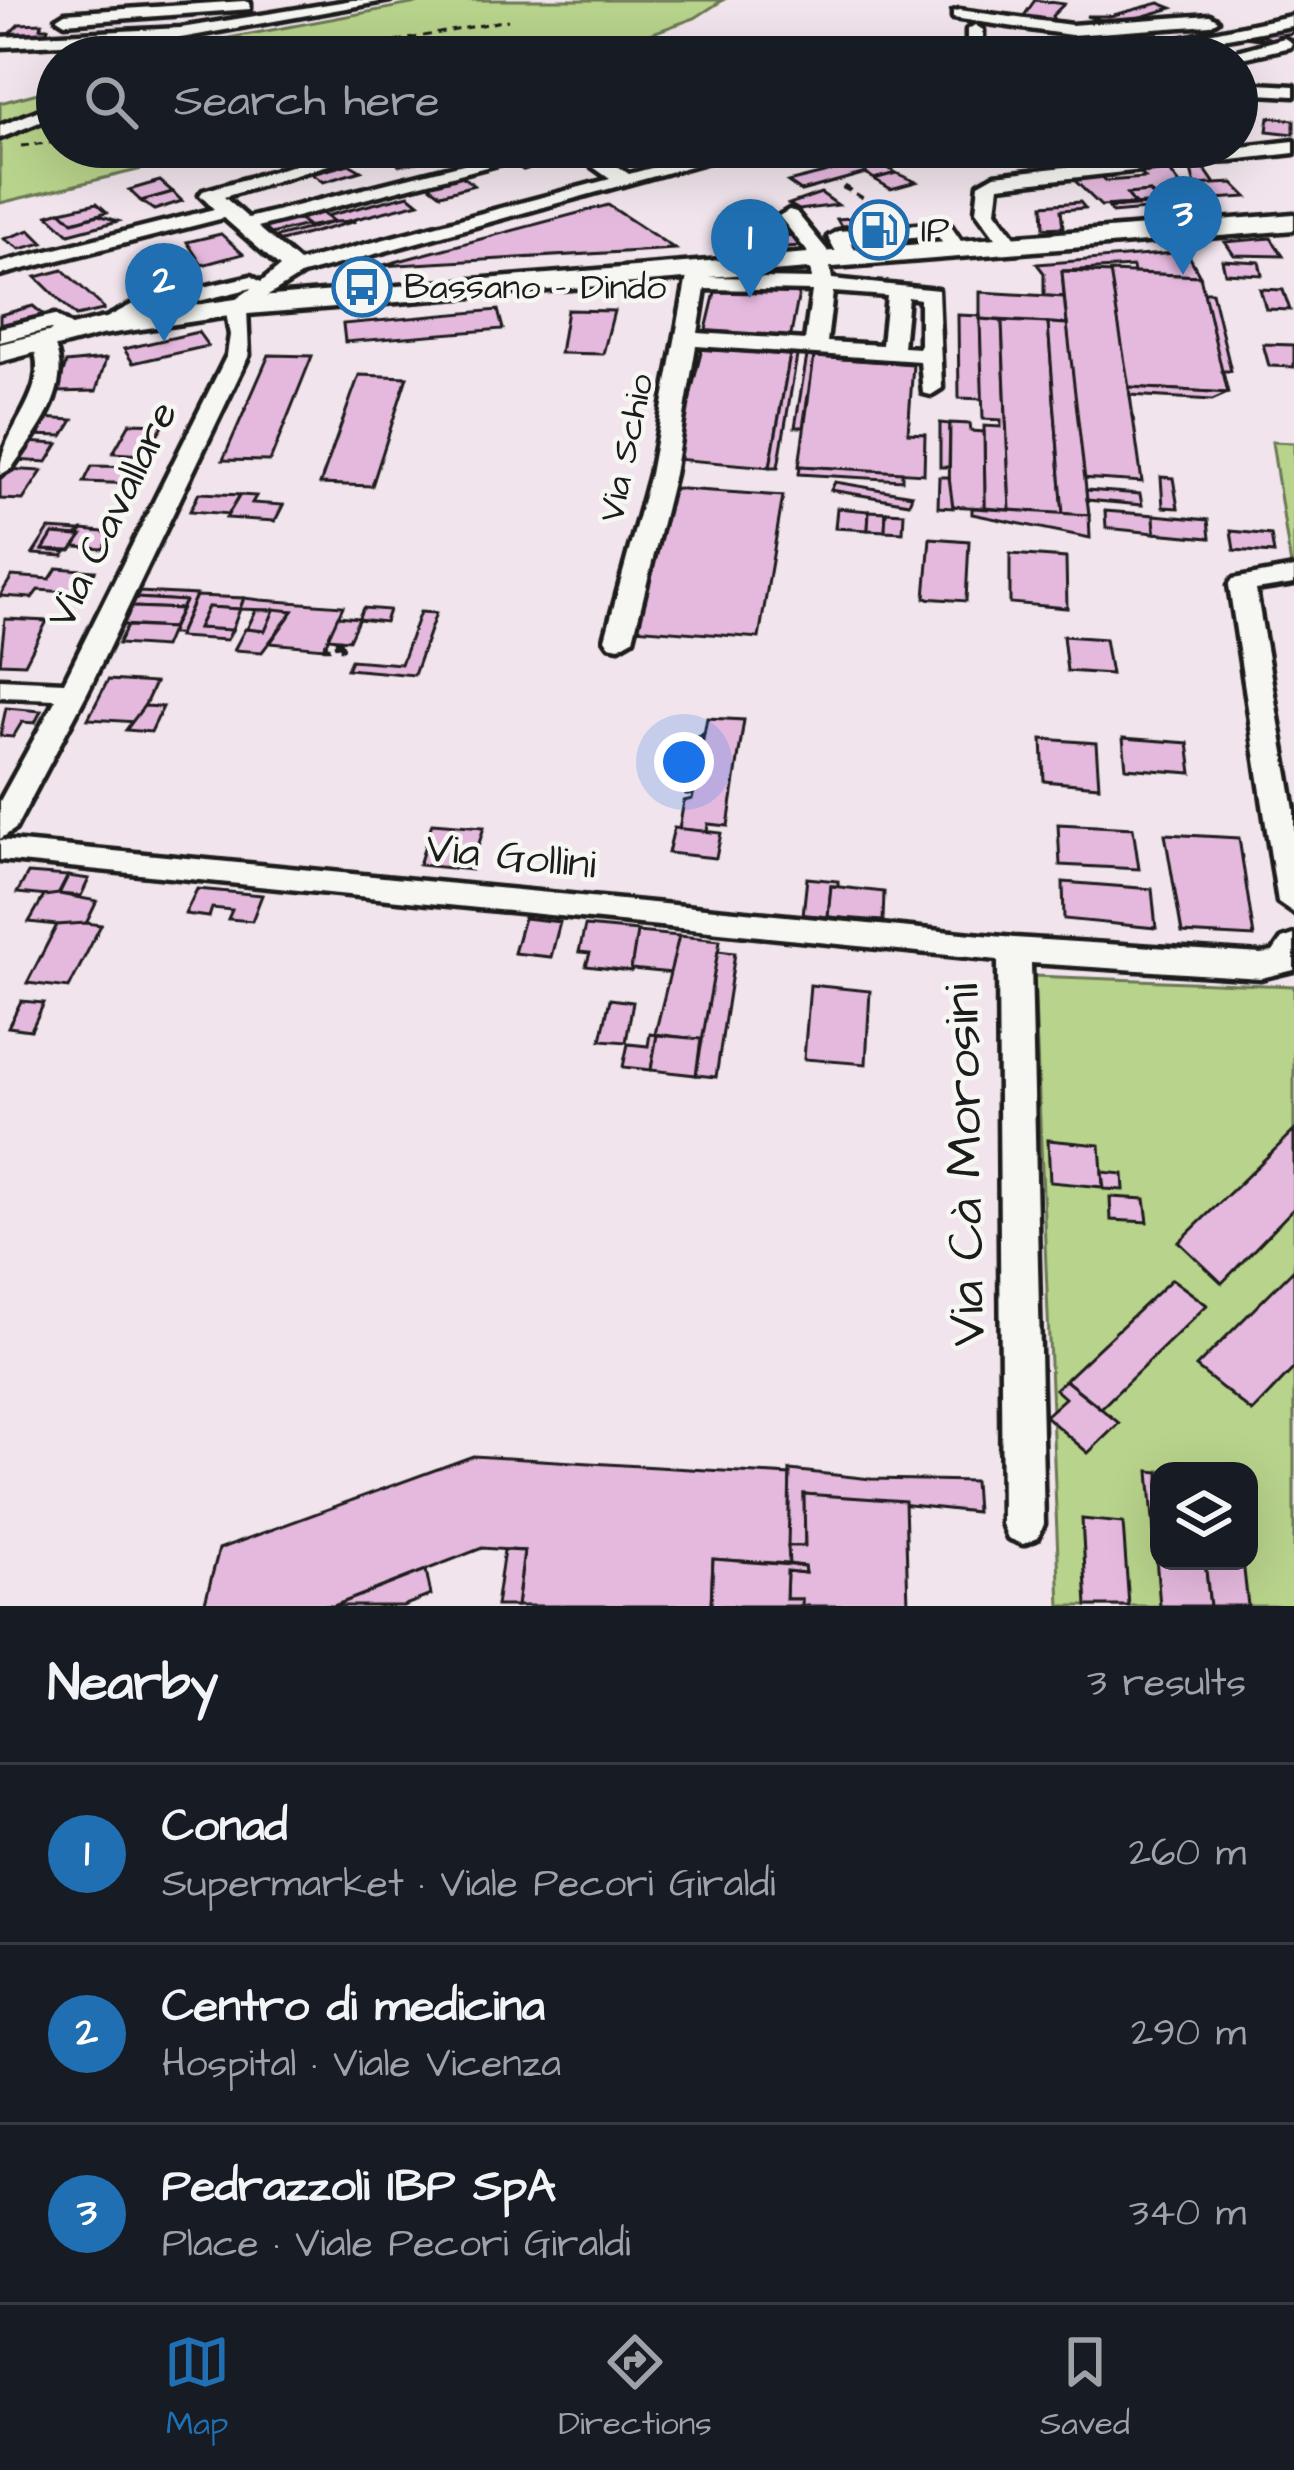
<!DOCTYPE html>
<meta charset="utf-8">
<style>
body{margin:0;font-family:"Architects Daughter",sans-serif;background:#242831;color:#f1f3f6}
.controls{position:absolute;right:36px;bottom:36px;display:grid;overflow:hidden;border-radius:24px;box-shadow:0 12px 48px #0002}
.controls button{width:108px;height:108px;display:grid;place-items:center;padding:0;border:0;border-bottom:3px solid #363941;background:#171b24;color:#f1f3f6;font:60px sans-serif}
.you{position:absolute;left:684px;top:762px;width:42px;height:42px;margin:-30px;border:9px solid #fff;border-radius:50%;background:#1a73e8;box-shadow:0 0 0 18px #1a73e833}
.badge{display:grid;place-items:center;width:78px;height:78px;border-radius:50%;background:#1f6fb2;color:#fff;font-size:39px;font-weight:700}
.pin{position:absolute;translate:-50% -99px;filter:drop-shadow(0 3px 6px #0008)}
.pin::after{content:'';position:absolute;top:63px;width:42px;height:36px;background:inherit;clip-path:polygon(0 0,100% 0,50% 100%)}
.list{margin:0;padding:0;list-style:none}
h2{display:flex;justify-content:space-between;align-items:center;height:156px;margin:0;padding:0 48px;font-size:51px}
h2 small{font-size:39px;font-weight:400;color:#9ea1a6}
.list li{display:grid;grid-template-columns:78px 1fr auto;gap:36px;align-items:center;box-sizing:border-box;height:180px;padding:0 48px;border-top:3px solid #363941}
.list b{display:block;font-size:45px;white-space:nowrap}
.list p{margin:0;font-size:39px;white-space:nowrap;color:#9ea1a6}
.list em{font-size:39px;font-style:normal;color:#9ea1a6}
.icon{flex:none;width:66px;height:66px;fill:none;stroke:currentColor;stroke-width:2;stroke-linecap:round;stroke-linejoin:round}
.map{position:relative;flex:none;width:1294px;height:1606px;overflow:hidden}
.search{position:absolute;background:#171b24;box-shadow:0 12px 48px #0002;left:36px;right:36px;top:36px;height:132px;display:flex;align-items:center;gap:30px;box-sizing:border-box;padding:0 42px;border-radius:66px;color:#9ea1a6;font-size:45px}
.sheet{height:696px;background:#171b24}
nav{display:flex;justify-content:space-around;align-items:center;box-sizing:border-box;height:168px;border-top:3px solid #363941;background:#171b24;font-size:33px;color:#9ea1a6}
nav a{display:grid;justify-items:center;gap:6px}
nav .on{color:#1f6fb2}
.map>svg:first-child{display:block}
</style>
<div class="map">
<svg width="1294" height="1606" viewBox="0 0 1294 1606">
<rect width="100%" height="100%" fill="#f1e4ec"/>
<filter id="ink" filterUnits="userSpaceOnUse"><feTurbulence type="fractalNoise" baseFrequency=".00833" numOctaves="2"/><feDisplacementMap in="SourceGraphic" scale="24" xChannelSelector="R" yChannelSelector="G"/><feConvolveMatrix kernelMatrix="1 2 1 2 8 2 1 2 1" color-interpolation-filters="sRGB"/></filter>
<g filter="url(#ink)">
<g fill="#b8d38b" stroke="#6a7854" stroke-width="3" fill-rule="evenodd">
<polygon points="433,0 723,0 695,18 586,57 127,57"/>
<polygon points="57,88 57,147 234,147 0,203 0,103"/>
<polygon points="1272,442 1294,443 1294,573 1292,573"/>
<path d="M1034,976L1294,986V1606H1060ZM1159,1471H1249V1561H1159Z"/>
</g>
<g fill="#e5b9de" stroke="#1c1c1c" stroke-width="3">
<polygon points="1035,0 1064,4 1052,16 1056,24 1021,20"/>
<polygon points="1159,3 1172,8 1116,24 1086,16 1110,16"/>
<polygon points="42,23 41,28 48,28 46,35 7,36 19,24"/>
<polygon points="1287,24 1294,33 1280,35 1290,40 1278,43 1261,34 1256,35 1266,40 1229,35"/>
<polygon points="1269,117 1294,120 1294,134 1267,131"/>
<polygon points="624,147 643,159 619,165 600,153"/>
<polygon points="1001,147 1017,154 914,162 910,152"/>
<polygon points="802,148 821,158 797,164 779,154"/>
<polygon points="421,149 430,160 399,165 389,157"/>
<polygon points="542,153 554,162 523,170 508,159"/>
<polygon points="1225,158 1231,164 1202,165 1215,184 1195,185 1189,163"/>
<polygon points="875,160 896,173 874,179 866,173 801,191 788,182"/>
<polygon points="349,164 361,171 323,182 312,174"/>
<polygon points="1167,167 1190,199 1158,202 1150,192 1127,194 1135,204 1101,206 1069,175 1099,173 1106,181 1145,178 1138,170"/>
<polygon points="896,173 916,182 891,189 874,179"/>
<polygon points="459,174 474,185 441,194 426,183"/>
<polygon points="160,181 173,192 141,201 129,190"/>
<polygon points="1233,183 1247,197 1214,199 1195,185"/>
<polygon points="173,192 182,201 154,210 141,201"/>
<polygon points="1150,192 1158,202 1188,202 1107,206 1135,204 1127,194"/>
<polygon points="821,193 838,205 799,210 789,204"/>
<polygon points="409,195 419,203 336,224 326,216"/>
<polygon points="1080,202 1085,208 1061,210 1063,227 1044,228 1043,205"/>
<polygon points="1189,202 1193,206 1112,213 1109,208"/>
<polygon points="97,203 107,212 73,222 61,211"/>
<polygon points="608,205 675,249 380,266"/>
<polygon points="316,209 334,222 306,227 296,217"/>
<polygon points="61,211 73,222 99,215 118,221 69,234 48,215"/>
<polygon points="294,215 307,225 271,234 260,223"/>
<polygon points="887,215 892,222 841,226 837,219"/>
<polygon points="781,220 789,230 783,231 785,236 794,235 800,246 761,249 749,224"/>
<polygon points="356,221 270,244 265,240 334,222"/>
<polygon points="30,230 43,243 20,249 4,239"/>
<polygon points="221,234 243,254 202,265 187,242"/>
<polygon points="1271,238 1283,256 1234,255 1225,242"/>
<polygon points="1187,252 1200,276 1134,273 1133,267 1062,271 1064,297 1044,296 1044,273 1037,264"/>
<polygon points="1222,260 1259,262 1262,275 1225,273"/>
<polygon points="63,270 104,308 103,310 76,316 36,277"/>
<polygon points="1062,271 1113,273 1142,482 1081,478"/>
<polygon points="1110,272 1200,276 1228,393 1129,387"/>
<polygon points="716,288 799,293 790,340 705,334"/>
<polygon points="1260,289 1283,290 1290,310 1266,309"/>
<polygon points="980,292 1064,297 1067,324 980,319"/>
<polygon points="1204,292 1212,292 1231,371 1222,371"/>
<polygon points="33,306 49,319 0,330 0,315"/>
<polygon points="498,310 503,329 345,342 343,324"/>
<polygon points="567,310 614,311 603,354 560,353"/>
<polygon points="958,315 980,316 983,399 959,398"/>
<polygon points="980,319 1002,321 1010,510 985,508 984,426 1001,427 1001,420 983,419"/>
<polygon points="1002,321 1048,323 1063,514 1010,510"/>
<polygon points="1048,323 1067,324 1089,515 1063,514"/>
<polygon points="198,332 208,346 133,363 124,349"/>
<polygon points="1263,344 1294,345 1294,367 1269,366"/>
<polygon points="702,349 790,355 770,467 674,459"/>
<polygon points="269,355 312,356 270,461 223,460"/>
<polygon points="790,355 797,356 778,467 770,467"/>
<polygon points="807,356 814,357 803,427 795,427"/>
<polygon points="814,357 913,364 908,433 925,434 924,474 799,466"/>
<polygon points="106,359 96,391 57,392 66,363"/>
<polygon points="359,375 407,377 372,486 320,484"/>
<polygon points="1129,387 1228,393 1212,400 1130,395"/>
<polygon points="41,418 73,420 63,436 31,435"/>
<polygon points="130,423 164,424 144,455 113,453"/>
<polygon points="940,423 950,424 949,467 940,467"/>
<polygon points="950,423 970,424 971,431 984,432 985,508 949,506"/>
<polygon points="25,442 58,444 47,462 13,460"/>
<polygon points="92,466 145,467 138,484 84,482"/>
<polygon points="800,466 902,472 902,480 799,474"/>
<polygon points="7,469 42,471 23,500 0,499 0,479"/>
<polygon points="939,477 949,477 953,508 938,507"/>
<polygon points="1161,477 1173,478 1178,508 1163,507"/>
<polygon points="835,482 912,495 909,503 831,490"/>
<polygon points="668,488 783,496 759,638 633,628"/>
<polygon points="1086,490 1140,494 1142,505 1087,500"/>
<polygon points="199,493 200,493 240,495 230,514 190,511"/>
<polygon points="240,495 256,496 252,503 283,505 275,521 226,518"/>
<polygon points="837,508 869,511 868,530 835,528"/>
<polygon points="972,508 1089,515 1090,538 972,514"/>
<polygon points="869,511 886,512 885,531 868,530"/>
<polygon points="1105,511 1154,515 1155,533 1106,528"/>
<polygon points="886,512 904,513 903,532 885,531"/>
<polygon points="1154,515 1208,520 1210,538 1155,533"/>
<polygon points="49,529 80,531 76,536 53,534 43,550 66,552 63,556 33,554"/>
<polygon points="82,530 114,533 103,549 75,547"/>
<polygon points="1231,531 1271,535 1274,553 1234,550"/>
<polygon points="53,534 76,536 82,536 71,551 43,550"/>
<polygon points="930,538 969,541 966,601 925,598"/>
<polygon points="1010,554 1066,558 1067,608 1010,603"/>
<polygon points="57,568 95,571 82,593 38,590 32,598 0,596 12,576 50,579"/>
<polygon points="139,592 196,595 179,634 170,634 185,601 136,598"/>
<polygon points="196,596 244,598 240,609 208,607 198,628 232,630 227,640 178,637"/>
<polygon points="136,598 185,601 181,609 132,607"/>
<polygon points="244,598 261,600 343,606 324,648 270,643 293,611 240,609"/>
<polygon points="132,607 181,609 172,628 123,625"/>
<polygon points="208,607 240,609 232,630 198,628"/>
<polygon points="363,608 389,610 385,622 358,619"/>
<polygon points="274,609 293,611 262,652 234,650 245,629 265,631"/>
<polygon points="256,610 274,610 265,631 247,629"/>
<polygon points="420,612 436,613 414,675 347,669 351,660 401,664"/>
<polygon points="338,616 359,618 349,640 328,638"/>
<polygon points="5,619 47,621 25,664 0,663"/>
<polygon points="127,626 172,628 164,647 118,644"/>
<polygon points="1063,636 1105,639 1111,674 1067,671"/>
<polygon points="108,680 155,683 137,722 88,719"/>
<polygon points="144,706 163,707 151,732 126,730"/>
<polygon points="6,708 41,711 35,723 22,722 13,737 0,736"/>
<polygon points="707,718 744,720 728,826 708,824 707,832 679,829 684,801 692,799"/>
<polygon points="703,734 693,795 686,794 696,737"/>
<polygon points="1123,738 1188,743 1192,773 1126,768"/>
<polygon points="1042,739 1096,743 1099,786 1044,781"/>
<polygon points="432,823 484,827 471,870 419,865"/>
<polygon points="1058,824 1133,828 1139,869 1060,865"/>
<polygon points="674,828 721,833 716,858 668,853"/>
<polygon points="1165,834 1239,838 1254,937 1182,933"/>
<polygon points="28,873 68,876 57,897 17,893"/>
<polygon points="68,876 89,879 81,896 59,894"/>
<polygon points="807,878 838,881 838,886 831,886 828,917 803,915"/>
<polygon points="1063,882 1152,889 1156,928 1064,919"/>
<polygon points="831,886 884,892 883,921 828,917"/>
<polygon points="197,889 262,895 252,921 228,919 232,910 212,908 209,917 185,914"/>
<polygon points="59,894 97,901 84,928 29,922 44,896"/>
<polygon points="524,918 560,922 551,957 514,953"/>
<polygon points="86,923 101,925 69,988 27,983 57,925"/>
<polygon points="585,926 638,931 631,971 586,966 590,953 579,952"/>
<polygon points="637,932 679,936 672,973 631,969"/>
<polygon points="679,936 720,940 705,1040 655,1034"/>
<polygon points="718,951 735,953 716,1077 696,1075"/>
<polygon points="810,985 870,991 866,1064 804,1059"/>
<polygon points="610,999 633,1002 626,1042 601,1040"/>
<polygon points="21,1001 44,1003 31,1030 8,1027"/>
<polygon points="650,1034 657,1035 651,1070 623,1067 628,1044 648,1046"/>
<polygon points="657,1035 701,1039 696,1075 651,1070"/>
<polygon points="1294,1131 1294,1208 1222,1283 1179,1242"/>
<polygon points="1048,1140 1100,1145 1103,1187 1050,1182"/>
<polygon points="1102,1172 1123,1174 1124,1190 1104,1189"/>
<polygon points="1110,1197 1145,1199 1148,1222 1111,1220"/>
<polygon points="1294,1269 1294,1368 1252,1412 1196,1367"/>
<polygon points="1172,1279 1207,1305 1101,1408 1065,1380"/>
<polygon points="1065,1380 1119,1423 1088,1453 1045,1416 1065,1398 1055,1389"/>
<polygon points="473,1456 790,1475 789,1564 713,1559 711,1606 517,1606 524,1551 482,1548 334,1606 204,1606 219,1549"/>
<polygon points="790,1470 871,1479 974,1481 976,1512 804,1494 805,1546 788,1546"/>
<polygon points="1149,1471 1159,1472 1159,1561 1205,1561 1210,1606 1160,1606"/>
<polygon points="804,1494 905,1501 908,1606 802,1606 802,1599 786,1599 787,1571 805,1573 804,1566 789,1564 788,1546 805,1546"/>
<polygon points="1082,1519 1123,1523 1129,1606 1087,1606"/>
<polygon points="504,1550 524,1551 517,1606 496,1606"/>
<polygon points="713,1559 804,1566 805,1573 787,1571 786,1599 802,1599 802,1606 711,1606"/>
<polygon points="1205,1561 1243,1561 1248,1606 1210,1606"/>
<polygon points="426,1570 431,1595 403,1606 334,1606"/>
</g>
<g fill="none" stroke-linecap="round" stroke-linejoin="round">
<defs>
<g id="minor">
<polygon points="353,0 390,0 181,38 0,47 0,37 181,28"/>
<polygon points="244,1 250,3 250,9 65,23 57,18 65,13"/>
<polygon points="959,10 1071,25 1210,15 1218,20 1210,25 1071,35 953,18 953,12"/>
<polygon points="1291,16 1291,26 1126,57 1091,57"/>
<polygon points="975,25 983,30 983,57 967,57 967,30"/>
<polygon points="1284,38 1292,43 1290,47 1237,59 1215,57"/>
<polygon points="712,48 720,53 718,57 689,57"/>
<polygon points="1237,83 1294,86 1294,96 1237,93"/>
<polygon points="57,103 57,115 0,138 0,126"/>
<polygon points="1294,141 1294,153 999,186 996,211 1021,245 1011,251 1004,249 976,211 979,184 995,175"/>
<polygon points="357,147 386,147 224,197 248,218 531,147 562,147 258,227 299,262 610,179 565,147 587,147 629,174 729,147 759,147 303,274 247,309 249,355 88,691 15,829 0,839 0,801 56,699 0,697 0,679 64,682 227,355 230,335 225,307 252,288 150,313 100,333 89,327 135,303 251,276 261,282 280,267 224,218 0,275 0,263 214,209 200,195 203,191"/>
<path d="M789,210L796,212L827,250L832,279L938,290L942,388L931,395L923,393L920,361L696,346L674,474L633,639L619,647L609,645L605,639L650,474L688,271L698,265L705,267L707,277L812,279L807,251L779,216ZM705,289L812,291L805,340L698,333ZM833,292L887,296L882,345L827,342ZM908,297L920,299V348L903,347Z"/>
<polygon points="943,223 950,225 967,250 964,254 950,254 937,235 851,242 859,259 849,265 842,263 828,237 838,231"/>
<polygon points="55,315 76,329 76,339 60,339 50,329 0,342 0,328"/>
<path d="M42,334L50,336C78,384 38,429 12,468L0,475C0,426 55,393 31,341Z"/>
<polygon points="1294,568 1294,584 1256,590 1294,810 1294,913 1278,902 1229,585 1233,579"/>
<polygon points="0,840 1014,938 1261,954 1273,952 1282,939 1294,935 1294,970 1261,978 1031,963 1044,1524 1038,1538 1023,1544 1008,1538 1002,1524 998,960 0,860"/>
</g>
<polygon id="major" points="1294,214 1294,230 236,315 101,335 0,362 0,344 100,319 236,299"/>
</defs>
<use href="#minor" stroke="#1c1c1c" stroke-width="9"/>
<use href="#major" stroke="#1c1c1c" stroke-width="9"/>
<g stroke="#1c1c1c" stroke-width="3" stroke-dasharray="8 6" stroke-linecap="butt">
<polyline points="313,57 508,20"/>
<polyline points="519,57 615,40 631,44 590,57"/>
<polyline points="21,146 57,142"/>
<polygon points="844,186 863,198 865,199 841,187"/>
</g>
<g stroke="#1c1c1c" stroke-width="4.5" stroke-dasharray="12 9" stroke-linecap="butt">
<polygon points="340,640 343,648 324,648 327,642"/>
<polygon points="336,643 339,643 340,644 336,645"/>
</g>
<use href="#minor" fill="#f6f6f2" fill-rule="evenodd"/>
<use href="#major" fill="#f6f6f2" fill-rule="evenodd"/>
</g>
</g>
<defs>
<symbol id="fuel-ring" viewBox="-11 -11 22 22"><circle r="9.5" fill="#f6f6f2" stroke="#1f6fb2" stroke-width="1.5"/><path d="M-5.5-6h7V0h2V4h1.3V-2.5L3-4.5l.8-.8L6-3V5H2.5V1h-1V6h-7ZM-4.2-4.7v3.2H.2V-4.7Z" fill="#1f6fb2"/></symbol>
<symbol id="bus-ring" viewBox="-11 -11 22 22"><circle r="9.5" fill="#f6f6f2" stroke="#1f6fb2" stroke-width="1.5"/><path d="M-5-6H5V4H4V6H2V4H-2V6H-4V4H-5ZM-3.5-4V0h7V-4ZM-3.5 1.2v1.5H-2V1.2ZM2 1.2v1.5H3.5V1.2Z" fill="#1f6fb2"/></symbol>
</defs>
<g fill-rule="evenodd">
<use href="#fuel-ring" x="846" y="197" width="66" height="66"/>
<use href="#bus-ring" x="329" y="254" width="66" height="66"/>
</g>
<g text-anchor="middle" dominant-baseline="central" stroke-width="9" stroke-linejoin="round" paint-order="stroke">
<g font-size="36" fill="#1c1c1c" stroke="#f6f6f2" text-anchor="start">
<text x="921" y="230">IP</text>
<text x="404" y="287">Bassano - Dindo</text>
</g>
<g font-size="36" fill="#1c1c1c" stroke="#f6f6f2">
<text transform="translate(627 448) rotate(-78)">Via Schio</text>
</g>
<g font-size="42" fill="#1c1c1c" stroke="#f6f6f2">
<text transform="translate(113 515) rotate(-64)">Via Cavallare</text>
<text transform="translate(511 857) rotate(6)">Via Gollini</text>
</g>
<g font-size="51" fill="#1c1c1c" stroke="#f6f6f2">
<text transform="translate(966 1165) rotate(-91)">Via Cà Morosini</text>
</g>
</g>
</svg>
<div class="controls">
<button><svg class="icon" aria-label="layers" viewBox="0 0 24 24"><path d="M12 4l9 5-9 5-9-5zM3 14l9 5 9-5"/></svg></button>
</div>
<div class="you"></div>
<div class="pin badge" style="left:750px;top:298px">1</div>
<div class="pin badge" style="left:164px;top:342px">2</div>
<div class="pin badge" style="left:1183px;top:275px">3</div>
<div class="search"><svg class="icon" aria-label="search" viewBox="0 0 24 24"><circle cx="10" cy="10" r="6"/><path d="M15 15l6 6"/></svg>Search here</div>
</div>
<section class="sheet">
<h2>Nearby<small>3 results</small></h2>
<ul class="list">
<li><span class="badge">1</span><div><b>Conad</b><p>Supermarket · Viale Pecori Giraldi</p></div><em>260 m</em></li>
<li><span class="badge">2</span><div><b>Centro di medicina</b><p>Hospital · Viale Vicenza</p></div><em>290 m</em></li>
<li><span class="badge">3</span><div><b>Pedrazzoli IBP SpA</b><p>Place · Viale Pecori Giraldi</p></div><em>340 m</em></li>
</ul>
</section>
<nav>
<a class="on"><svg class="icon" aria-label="map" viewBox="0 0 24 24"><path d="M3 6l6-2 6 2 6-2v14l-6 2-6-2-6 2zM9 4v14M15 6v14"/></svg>Map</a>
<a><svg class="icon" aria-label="directions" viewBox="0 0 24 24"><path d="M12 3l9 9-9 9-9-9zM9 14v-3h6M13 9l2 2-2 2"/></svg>Directions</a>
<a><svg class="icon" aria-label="saved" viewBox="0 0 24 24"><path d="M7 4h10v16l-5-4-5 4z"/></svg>Saved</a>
</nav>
